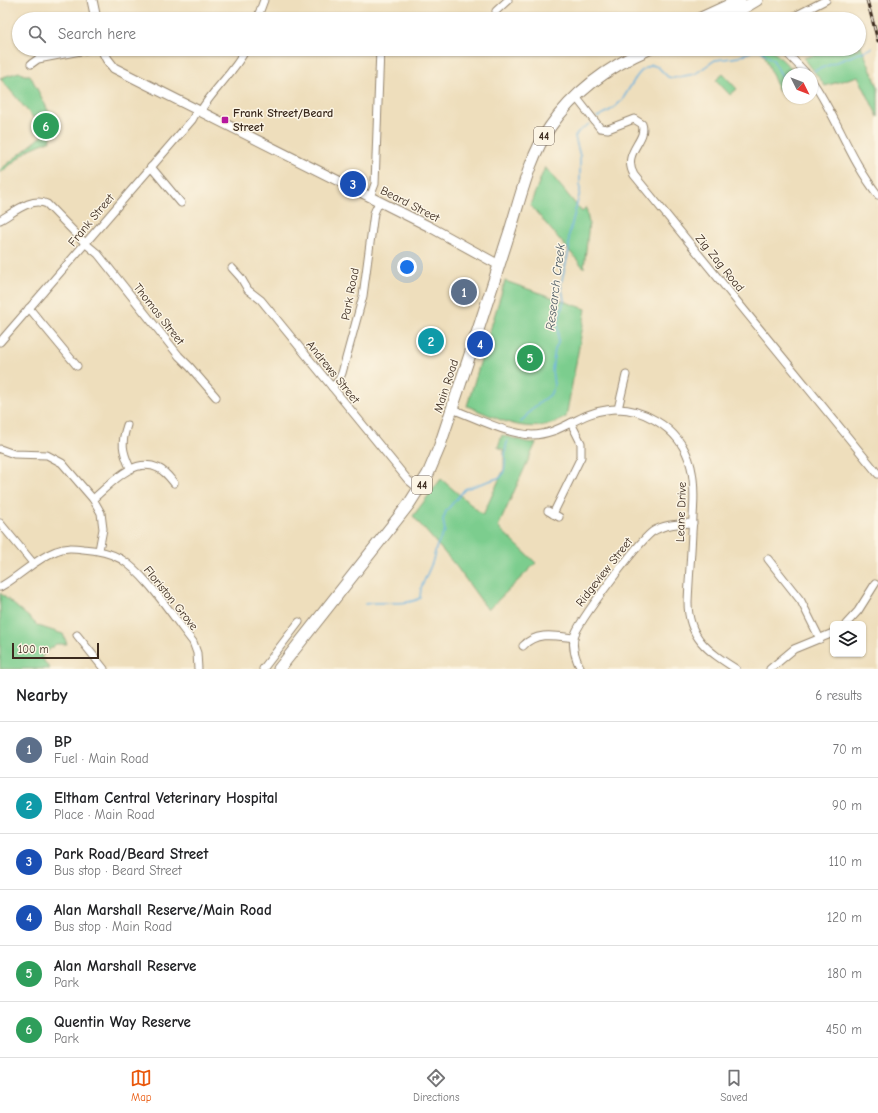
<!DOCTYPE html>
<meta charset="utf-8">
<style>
body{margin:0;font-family:"Comic Neue",sans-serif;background:#f2f2f2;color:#202124}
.controls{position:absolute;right:12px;bottom:12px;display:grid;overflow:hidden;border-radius:6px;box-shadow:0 1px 3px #0004}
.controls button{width:36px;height:36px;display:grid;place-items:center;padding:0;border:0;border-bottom:1px solid #e0e0e0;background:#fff;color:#202124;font:20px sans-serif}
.compass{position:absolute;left:782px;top:68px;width:36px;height:36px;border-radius:50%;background:#fff;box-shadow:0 1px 3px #0004;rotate:132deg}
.scale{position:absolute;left:12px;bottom:10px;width:87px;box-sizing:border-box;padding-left:4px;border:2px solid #3b2a1e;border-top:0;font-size:11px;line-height:14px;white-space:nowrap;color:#3b2a1e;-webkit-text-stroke:3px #fcf5e5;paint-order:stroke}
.you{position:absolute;left:407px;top:267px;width:14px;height:14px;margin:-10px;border:3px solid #fff;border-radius:50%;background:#1a73e8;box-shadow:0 0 0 6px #1a73e833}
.badge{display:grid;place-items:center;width:26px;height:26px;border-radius:50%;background:#ea580c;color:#fff;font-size:13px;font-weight:700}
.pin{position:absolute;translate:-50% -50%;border:2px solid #fff;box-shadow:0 1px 4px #0006}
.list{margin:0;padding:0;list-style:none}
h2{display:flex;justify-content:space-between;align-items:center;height:52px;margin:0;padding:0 16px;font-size:17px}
h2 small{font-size:13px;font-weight:400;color:#757577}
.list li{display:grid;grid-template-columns:26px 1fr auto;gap:12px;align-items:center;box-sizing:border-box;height:56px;padding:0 16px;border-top:1px solid #e0e0e0}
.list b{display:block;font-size:15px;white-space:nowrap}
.list p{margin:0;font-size:13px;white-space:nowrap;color:#757577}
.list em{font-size:13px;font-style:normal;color:#757577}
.icon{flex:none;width:22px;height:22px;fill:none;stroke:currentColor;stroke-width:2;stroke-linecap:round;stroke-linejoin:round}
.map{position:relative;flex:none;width:878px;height:669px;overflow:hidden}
.search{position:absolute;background:#fff;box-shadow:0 1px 3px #0004;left:12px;right:12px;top:12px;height:44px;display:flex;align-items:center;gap:10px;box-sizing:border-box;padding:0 14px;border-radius:22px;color:#757577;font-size:15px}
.sheet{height:388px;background:#fff}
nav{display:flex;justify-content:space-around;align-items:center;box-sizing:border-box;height:56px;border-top:1px solid #e0e0e0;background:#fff;font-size:11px;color:#757577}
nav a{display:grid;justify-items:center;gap:2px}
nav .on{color:#ea580c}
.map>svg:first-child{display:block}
</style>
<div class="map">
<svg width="878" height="669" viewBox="0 0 878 669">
<rect width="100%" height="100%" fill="#fcf5e5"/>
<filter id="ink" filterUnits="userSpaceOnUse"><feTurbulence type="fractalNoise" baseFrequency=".025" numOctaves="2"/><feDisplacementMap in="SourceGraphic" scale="8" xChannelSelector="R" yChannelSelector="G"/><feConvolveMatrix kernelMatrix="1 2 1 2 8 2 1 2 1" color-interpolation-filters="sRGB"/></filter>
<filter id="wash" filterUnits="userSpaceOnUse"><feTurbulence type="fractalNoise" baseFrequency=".012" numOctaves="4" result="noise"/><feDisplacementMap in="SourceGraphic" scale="16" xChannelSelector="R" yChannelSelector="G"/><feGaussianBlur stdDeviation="0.9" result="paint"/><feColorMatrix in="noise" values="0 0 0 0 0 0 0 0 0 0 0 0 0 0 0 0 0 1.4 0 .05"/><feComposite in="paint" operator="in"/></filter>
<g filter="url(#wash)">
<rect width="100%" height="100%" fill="#eedebc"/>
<g fill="#7ccd8e" stroke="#5c7c56">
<polygon points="859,41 878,87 878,117 858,76 825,86 804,58 833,49 859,49"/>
<polygon points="762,49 771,49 797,74 788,74 788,96 778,89"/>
<polygon points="19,72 24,75 30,75 52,118 51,140 30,149 0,173 0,170 46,133 0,78"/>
<polygon points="723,74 737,89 730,95 716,80"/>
<polygon points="545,167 582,212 586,207 589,223 584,268 530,205"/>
<path d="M505,281L586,309L566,417C529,438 503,420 467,406Z"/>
<polygon points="502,435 526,442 536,443 498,527 536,563 488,610 456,566 413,516 441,479 483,515 504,469 504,450 498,447"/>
<polygon points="0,593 31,619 38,626 63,634 67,644 56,644 41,657 50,669 0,669"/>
</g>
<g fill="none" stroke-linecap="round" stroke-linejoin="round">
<g stroke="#67b1df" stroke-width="1.5">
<polyline points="814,71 872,48"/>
<path d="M597,117C607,113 614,109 621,101C631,89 636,69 652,65L658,67L668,77L673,78L695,74L715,60L739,57L754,50L759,49L773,60L783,78L788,81"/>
<polyline points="521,422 533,408 550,395 554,386 552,370 555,349 558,343 558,324 564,300 561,284 569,250 569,235 580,192 580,156 575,137 578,132 589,124"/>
<path d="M365,604C382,600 404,607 420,598L421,588L432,563L437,545L445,531L443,520L446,511L465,489L501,477C509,466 502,452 508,440"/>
</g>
</g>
</g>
<g filter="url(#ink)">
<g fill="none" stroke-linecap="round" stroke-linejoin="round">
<defs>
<g id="minor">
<polyline points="496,11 508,0"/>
<polyline points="257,19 264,0"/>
<polyline points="789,19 826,0"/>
<polyline points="783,49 807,74"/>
<polyline points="31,64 38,59 91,49"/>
<path d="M812,81C837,117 850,160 878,195"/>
<path d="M576,97L600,128L608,129L634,119L642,124C648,141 621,152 634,175L878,474"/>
<path d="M200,112C213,89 234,73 246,49"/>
<polyline points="151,167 181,203"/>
<polyline points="370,197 375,184 380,49"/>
<path d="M0,220C13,213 32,196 47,204L86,244L98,254L179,356L190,367L216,397"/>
<polyline points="232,268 241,278 248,290 261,300 408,480 419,489"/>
<polyline points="29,308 77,366"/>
<path d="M0,342C64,268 128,194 192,120L197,111"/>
<polyline points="332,387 339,380 342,373 363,296 374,213 379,202"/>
<path d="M452,409C476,418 507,434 532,435C560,435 579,413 606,410C623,407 640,411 655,420C700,446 695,488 692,532C691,555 689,578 688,602C688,638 708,651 736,669"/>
<polyline points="618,409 626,375"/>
<path d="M127,425C121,443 122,450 130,468"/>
<polyline points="0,449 14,454 47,455 62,463 93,499 101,513 103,529 99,550"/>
<path d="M93,499C110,485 133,456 158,468C165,471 170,478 174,483"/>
<polyline points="548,511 559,517"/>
<polyline points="553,514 581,457 581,443 571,423"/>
<polyline points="0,523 33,563"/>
<polyline points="768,559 801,601 820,639"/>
<path d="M0,587C20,576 35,559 56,551C65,547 74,548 83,549C97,550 109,552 121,559C147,575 173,617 193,642L197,653L198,669"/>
<polyline points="846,624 858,611 875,584"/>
<polyline points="77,635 104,669"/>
<path d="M523,646C537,631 556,636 574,638"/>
<polyline points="263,669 299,622"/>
<path d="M581,669C576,660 572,648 574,637C578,621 638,543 652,532C664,524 678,524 693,523"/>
<polyline points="770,669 794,649 833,633"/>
</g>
<g id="tertiary">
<polyline points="92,0 96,19"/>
<polyline points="102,49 107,59 114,68 430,227 499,265"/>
</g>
<g id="primary">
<polyline points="699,19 740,0"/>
<polyline points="725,19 757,0"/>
<path d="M279,669L409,504L428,474L439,448C462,379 485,310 507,240C520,202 527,161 550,127C574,92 610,66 649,49"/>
</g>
</defs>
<use href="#minor" stroke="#94846d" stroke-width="9"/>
<use href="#tertiary" stroke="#94846d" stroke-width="11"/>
<use href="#primary" stroke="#94846d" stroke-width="13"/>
<use href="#minor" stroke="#fff" stroke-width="7"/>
<use href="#tertiary" stroke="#fff" stroke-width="9"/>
<use href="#primary" stroke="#fff" stroke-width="11"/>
<defs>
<polyline id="rail" points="867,0 878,41"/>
</defs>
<use href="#rail" stroke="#3b2a1e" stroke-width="3"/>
<use href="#rail" stroke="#fcf5e5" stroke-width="1.5" stroke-dasharray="4.5" stroke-linecap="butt"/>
</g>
</g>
<rect fill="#b5179e" stroke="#fcf5e5" stroke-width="1.5" x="221" y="116" width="8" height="8" rx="2"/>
<g text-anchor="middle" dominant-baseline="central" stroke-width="3" stroke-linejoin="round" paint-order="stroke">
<g fill="#fcf5e5" stroke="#75675a" stroke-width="1">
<rect x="534" y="127" width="20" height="18" rx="3"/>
<rect x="412" y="476" width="20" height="18" rx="3"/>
</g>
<g font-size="11" font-weight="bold" fill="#3b2a1e">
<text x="544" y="136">44</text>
<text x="422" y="485">44</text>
</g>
<g font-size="12" font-weight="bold" fill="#3b2a1e" stroke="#fcf5e5" text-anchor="start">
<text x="233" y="113">Frank Street/Beard<tspan x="233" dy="14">Street</tspan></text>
</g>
<g font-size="12" fill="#3b2a1e" stroke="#fcf5e5">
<text transform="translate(410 204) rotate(27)">Beard Street</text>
<text transform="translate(91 220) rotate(-50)">Frank Street</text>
<text transform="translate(720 263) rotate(51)">Zig Zag Road</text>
<text transform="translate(350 294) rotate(-79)">Park Road</text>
<text transform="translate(159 314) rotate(52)">Thomas Street</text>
<text transform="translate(333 372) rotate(51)">Andrews Street</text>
<text transform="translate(446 386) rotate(-72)">Main Road</text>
<text transform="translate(681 512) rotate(-88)">Leane Drive</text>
<text transform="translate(604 572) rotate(-52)">Ridgeview Street</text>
<text transform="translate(171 598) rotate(51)">Floriston Grove</text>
</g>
<g font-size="13" font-style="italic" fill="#4a5962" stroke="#fcf5e5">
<text transform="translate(555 287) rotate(-83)">Research Creek</text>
</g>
</g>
</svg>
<div class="controls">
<button><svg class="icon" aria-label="layers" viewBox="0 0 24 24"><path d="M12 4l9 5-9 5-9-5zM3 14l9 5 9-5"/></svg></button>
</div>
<svg class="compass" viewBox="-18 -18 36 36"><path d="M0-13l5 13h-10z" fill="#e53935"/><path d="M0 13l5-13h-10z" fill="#757577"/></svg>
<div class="scale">100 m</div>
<div class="you"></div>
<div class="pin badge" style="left:464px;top:292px;background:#5c6f8a">1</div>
<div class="pin badge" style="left:431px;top:341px;background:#0f9aa8">2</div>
<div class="pin badge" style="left:353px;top:184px;background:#1a4fb4">3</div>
<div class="pin badge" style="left:480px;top:344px;background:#1a4fb4">4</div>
<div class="pin badge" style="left:530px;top:358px;background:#2e9e5b">5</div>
<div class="pin badge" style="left:46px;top:126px;background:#2e9e5b">6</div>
<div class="search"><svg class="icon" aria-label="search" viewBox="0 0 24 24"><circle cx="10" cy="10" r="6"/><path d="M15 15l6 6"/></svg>Search here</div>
</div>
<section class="sheet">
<h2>Nearby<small>6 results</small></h2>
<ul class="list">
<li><span class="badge" style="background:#5c6f8a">1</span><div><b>BP</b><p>Fuel · Main Road</p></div><em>70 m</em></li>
<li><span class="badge" style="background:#0f9aa8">2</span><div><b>Eltham Central Veterinary Hospital</b><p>Place · Main Road</p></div><em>90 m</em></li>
<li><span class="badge" style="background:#1a4fb4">3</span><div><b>Park Road/Beard Street</b><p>Bus stop · Beard Street</p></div><em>110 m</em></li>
<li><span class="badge" style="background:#1a4fb4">4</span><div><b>Alan Marshall Reserve/Main Road</b><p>Bus stop · Main Road</p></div><em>120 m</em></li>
<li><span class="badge" style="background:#2e9e5b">5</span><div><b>Alan Marshall Reserve</b><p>Park</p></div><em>180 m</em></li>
<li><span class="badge" style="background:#2e9e5b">6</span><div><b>Quentin Way Reserve</b><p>Park</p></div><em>450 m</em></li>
</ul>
</section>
<nav>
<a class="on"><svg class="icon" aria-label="map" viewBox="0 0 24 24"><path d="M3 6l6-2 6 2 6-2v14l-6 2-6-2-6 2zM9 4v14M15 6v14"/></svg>Map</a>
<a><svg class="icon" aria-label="directions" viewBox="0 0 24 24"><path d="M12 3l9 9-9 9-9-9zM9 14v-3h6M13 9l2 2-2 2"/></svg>Directions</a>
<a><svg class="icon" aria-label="saved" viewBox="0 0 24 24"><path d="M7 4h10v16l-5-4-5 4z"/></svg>Saved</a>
</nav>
